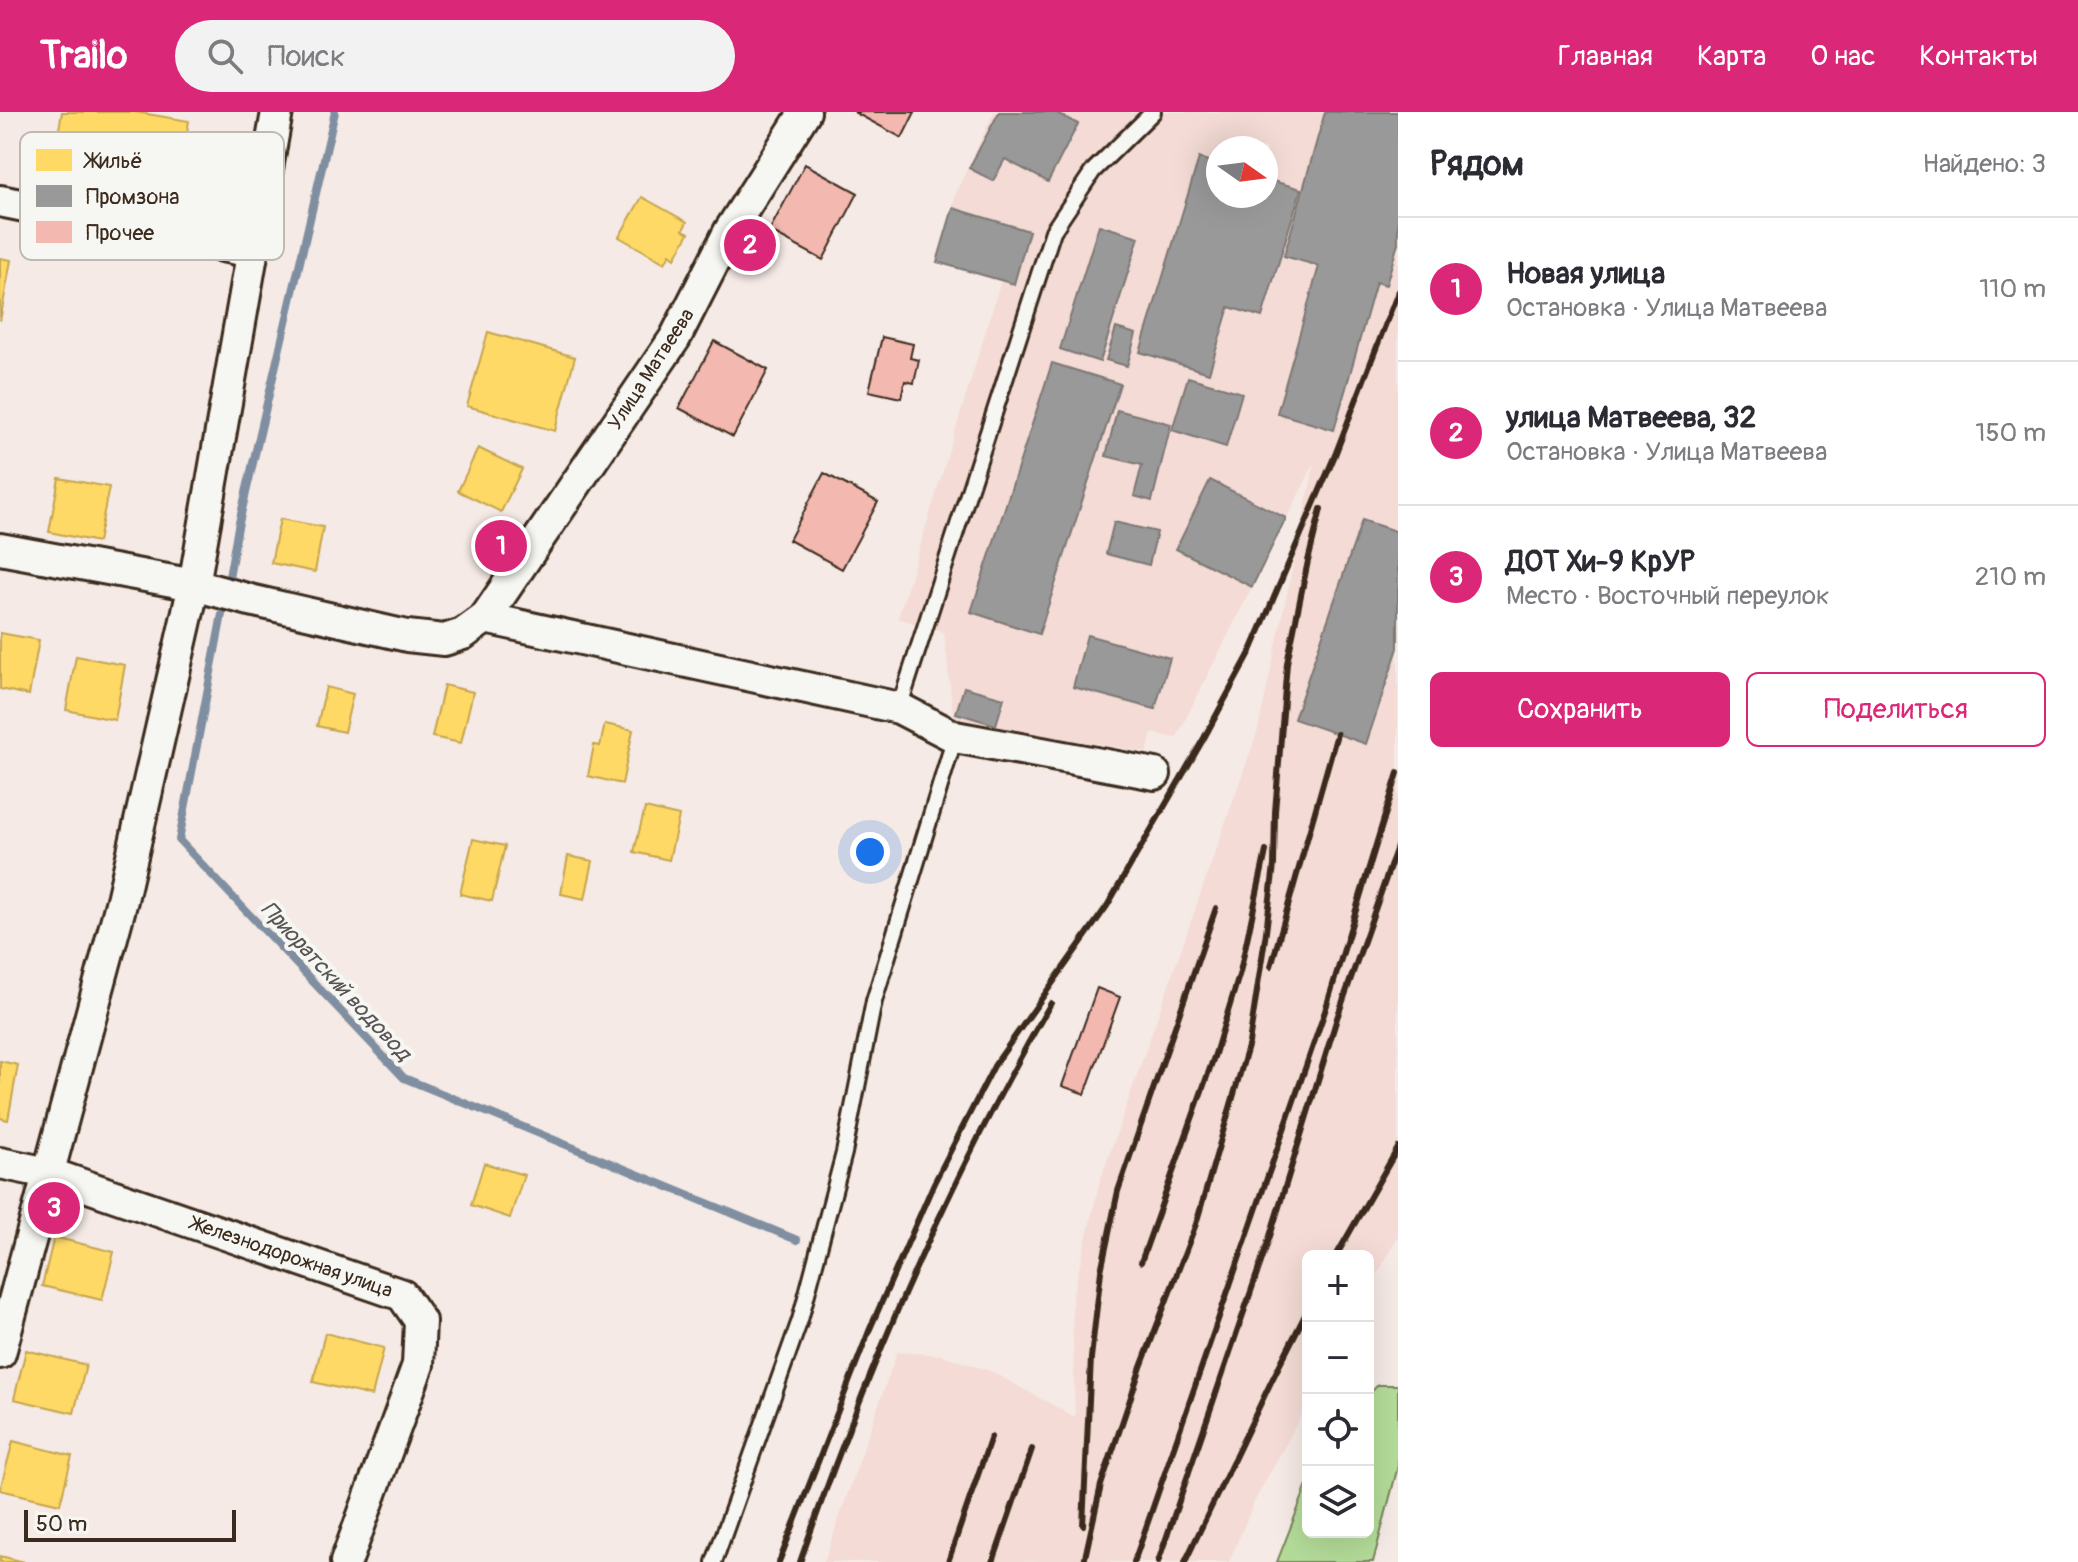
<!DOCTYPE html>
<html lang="ru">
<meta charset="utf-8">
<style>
body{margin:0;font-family:Pangolin,sans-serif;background:#f2f2f3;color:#2b2b33}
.controls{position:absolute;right:24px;bottom:24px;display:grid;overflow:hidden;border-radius:12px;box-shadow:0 8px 32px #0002}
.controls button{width:72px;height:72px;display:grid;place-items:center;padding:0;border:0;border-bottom:2px solid #e1e1e2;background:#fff;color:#2b2b33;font:40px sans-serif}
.compass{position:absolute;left:1206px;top:24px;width:72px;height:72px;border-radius:50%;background:#fff;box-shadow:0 8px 32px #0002;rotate:104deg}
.scale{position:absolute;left:24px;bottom:20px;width:212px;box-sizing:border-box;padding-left:8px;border:4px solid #3b2a1e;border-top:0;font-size:22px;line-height:28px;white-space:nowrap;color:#3b2a1e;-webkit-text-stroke:6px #f6f6f2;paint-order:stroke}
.you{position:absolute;left:870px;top:740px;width:28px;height:28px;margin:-20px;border:6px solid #fff;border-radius:50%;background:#1a73e8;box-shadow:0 0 0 12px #1a73e833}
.badge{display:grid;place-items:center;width:52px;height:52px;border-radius:50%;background:#db2777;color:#fff;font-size:26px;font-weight:700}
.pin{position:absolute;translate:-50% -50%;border:4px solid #fff;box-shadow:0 2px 8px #0006}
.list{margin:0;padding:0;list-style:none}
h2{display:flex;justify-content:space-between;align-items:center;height:104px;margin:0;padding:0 32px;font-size:34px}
h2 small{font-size:26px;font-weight:400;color:#7c7c81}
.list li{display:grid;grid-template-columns:52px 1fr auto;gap:24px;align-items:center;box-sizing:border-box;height:144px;padding:0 32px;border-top:2px solid #e1e1e2}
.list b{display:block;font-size:30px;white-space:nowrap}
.list p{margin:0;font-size:26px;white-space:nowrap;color:#7c7c81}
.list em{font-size:26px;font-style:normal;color:#7c7c81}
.actions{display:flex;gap:16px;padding:24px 32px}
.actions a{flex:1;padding:18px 0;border:2px solid #db2777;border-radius:12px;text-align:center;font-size:28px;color:#db2777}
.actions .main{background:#db2777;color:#fff}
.icon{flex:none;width:44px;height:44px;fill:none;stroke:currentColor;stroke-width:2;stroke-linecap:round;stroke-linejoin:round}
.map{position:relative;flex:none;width:1398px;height:1450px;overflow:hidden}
header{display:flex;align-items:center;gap:48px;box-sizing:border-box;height:112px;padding:0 40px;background:#db2777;color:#fff}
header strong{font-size:38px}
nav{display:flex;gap:44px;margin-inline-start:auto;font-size:28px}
.search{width:560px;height:72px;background:#f2f2f3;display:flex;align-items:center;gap:20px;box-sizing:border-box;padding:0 28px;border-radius:44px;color:#7c7c81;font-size:30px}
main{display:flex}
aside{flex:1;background:#fff}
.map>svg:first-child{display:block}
</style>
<header>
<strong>Trailo</strong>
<div class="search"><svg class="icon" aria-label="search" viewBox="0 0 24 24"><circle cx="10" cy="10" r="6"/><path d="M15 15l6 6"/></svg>Поиск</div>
<nav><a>Главная</a><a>Карта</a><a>О нас</a><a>Контакты</a></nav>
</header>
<main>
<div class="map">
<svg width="1398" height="1450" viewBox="0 0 1398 1450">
<rect width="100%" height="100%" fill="#f5eae5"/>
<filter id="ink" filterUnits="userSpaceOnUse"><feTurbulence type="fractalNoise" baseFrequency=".0125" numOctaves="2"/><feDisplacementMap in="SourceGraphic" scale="16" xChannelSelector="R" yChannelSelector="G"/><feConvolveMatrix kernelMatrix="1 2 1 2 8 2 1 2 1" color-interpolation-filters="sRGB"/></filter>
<g filter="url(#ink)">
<path fill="#f4dbd5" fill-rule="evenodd" d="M994,0H1398V1124L1368,1180V1144H1308V1291L1254,1390L1229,1450H824L897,1240L942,1243L990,1259L1075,1305L1072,1187L1100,1069L1258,618L1315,350L1176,626L1152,621L1147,640L954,609L944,520L898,506L1001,169L937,150L956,81ZM1218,36H1266V84H1218Z"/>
<polygon fill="#b4dc99" stroke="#78835c" stroke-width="2" points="1378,1273 1398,1273 1398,1354 1373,1450 1277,1450 1308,1371 1308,1420 1368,1420 1368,1283"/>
<g fill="#ffd966" stroke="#c4a450" stroke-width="2">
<polygon points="62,0 135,0 189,9 178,67 54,45"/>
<polygon points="642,85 687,110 683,118 689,121 675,146 670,142 665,151 619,125"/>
<polygon points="0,146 11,148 0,209"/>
<polygon points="488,220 575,245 555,319 467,294"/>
<polygon points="478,336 522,357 501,400 458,379"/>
<polygon points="59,366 109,375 98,430 49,420"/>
<polygon points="280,407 323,415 315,460 271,451"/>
<polygon points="0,521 39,528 29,583 0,577"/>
<polygon points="76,544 125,553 115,608 66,598"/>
<polygon points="444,573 473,580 461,631 432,625"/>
<polygon points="326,575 353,582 344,620 317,614"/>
<polygon points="605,612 633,618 622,672 588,664 594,633 600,634"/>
<polygon points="645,696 679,704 669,748 634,740"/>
<polygon points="473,727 505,734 492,789 460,782"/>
<polygon points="568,744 593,749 585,787 561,782"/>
<polygon points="0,949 18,953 8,1008 0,1006"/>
<polygon points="484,1051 524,1063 510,1106 471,1093"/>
<polygon points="54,1125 114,1140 102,1188 42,1174"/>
<polygon points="325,1221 384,1236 372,1284 313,1270"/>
<polygon points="26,1238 86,1253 74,1301 14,1287"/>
<polygon points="13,1329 72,1344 60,1392 0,1378"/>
<polygon points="0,1444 25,1450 0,1450"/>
</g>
<g fill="#999" stroke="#7d7874" stroke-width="2">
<polygon points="999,0 1055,0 1078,12 1048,70 1005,47 993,69 969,56"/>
<polygon points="1325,0 1398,0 1398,131 1386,173 1376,170 1334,318 1277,301 1319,154 1284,144"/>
<polygon points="1199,46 1218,52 1218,84 1266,84 1266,67 1301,77 1262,205 1229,195 1209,261 1140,240"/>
<polygon points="953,96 1029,119 1014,172 937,150"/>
<polygon points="1099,113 1139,125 1100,250 1060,237"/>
<polygon points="1116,216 1136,222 1127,254 1106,248"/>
<polygon points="1052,251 1120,272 1039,522 971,500"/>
<polygon points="1188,265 1242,281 1226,335 1172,318"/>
<polygon points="1117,298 1171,312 1152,389 1134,384 1142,353 1106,344"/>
<polygon points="1210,368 1286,406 1252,475 1176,437"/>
<polygon points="1362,408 1398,420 1398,536 1366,632 1294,607"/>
<polygon points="1114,410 1157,420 1149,453 1106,442"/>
<polygon points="1087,523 1170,546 1155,597 1073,575"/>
<polygon points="964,575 1004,586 996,613 956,601"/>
</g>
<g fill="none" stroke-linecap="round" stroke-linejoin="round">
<g stroke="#7f8ea0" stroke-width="8">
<polyline points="229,465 238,415 335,0"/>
<polyline points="223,497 179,728 404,966 797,1128"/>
</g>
</g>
<g fill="#f3b8af" stroke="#3b2a1e" stroke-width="2">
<polygon points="854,0 915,0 902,26"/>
<polygon points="805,52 858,81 823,148 769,119"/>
<polygon points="882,225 913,232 910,246 919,248 914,271 905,269 901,286 869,279"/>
<polygon points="714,229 768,258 733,325 679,296"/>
<polygon points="824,361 878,390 842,457 789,428"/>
<polygon points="1097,876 1120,885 1085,982 1062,974"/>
</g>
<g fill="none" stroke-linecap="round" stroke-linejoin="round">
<defs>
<g id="service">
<polyline points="899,596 1053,119 1093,59 1153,0"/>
<polyline points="714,1450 800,1208 844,1041 874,889 955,625"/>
</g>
<g id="minor">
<polyline points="0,89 252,140"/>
<polyline points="0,437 194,473 250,488 407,524 444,528 463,522 485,506 675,226 729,120 805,0"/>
<polyline points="485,506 899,596 955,625 1155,662"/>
<polyline points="0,1051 48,1061 402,1183 420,1209 418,1253 346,1450"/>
<polyline points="0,1241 122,788 194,473 277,0"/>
</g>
</defs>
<use href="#service" stroke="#3b2a1e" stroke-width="20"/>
<use href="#minor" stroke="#3b2a1e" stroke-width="36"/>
<use href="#service" stroke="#f6f6f2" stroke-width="14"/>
<use href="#minor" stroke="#f6f6f2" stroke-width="30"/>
<g stroke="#3b2a1e" stroke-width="6">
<polyline points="1271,854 1337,622"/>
<polyline points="1336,1144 1398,1036"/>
<polyline points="1141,1150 1215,942 1240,860 1266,739"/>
<polyline points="1083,1413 1091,1246 1101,1159 1118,1079 1216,796"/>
<polyline points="779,1450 869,1219 934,1071 994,954 1107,794 1204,626 1251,539 1335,343 1398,180"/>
<path d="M800,1450C867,1257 949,1067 1051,891"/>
<polyline points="948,1450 991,1325"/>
<polyline points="993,1450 1032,1337"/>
<polyline points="1084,1450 1101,1373 1141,1255 1196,1112 1249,931 1266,820 1274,753 1275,700 1287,551 1308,449 1321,397"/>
<polyline points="1134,1450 1325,899 1398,661"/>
<polyline points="1158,1450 1270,1124 1337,906 1398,732"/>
<polyline points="1185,1450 1271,1270 1308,1197"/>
</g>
</g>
</g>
<g text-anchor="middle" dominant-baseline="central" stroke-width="8" stroke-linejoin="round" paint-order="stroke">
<g font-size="20" fill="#3b2a1e" stroke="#f6f6f2">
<text transform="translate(651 257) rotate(-57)">Улица Матвеева</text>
<text transform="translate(292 1145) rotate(19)">Железнодорожная улица</text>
</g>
<g font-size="22" font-style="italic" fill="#585454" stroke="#f6f6f2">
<text transform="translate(336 869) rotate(47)">Приоратский водовод</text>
</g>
</g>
<rect x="20" y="20" width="264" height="128" rx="12" fill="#f6f6f2" stroke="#beb9b2" stroke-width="2"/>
<rect x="36" y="37" width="36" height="22" fill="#ffd966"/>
<rect x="36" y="73" width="36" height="22" fill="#999"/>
<rect x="36" y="109" width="36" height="22" fill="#f3b8af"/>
<g font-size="22" fill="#3b2a1e">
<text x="86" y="56">Жильё</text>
<text x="86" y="92">Промзона</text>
<text x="86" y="128">Прочее</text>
</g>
</svg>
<div class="controls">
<button>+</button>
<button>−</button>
<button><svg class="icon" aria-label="locate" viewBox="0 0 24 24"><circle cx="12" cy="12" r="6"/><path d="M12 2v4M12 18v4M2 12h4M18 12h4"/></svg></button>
<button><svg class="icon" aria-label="layers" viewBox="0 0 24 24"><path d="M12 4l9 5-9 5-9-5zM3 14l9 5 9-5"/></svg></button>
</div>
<svg class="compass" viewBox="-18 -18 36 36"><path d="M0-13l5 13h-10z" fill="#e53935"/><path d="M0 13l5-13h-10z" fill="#7c7c81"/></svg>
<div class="scale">50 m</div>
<div class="you"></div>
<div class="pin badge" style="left:501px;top:434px">1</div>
<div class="pin badge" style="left:750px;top:133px">2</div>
<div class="pin badge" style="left:54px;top:1096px">3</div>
</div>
<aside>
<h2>Рядом<small>Найдено: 3</small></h2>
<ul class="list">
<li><span class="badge">1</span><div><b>Новая улица</b><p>Остановка · Улица Матвеева</p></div><em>110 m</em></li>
<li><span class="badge">2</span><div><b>улица Матвеева, 32</b><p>Остановка · Улица Матвеева</p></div><em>150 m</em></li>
<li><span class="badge">3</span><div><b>ДОТ Хи-9 КрУР</b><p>Место · Восточный переулок</p></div><em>210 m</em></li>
</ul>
<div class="actions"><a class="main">Сохранить</a><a>Поделиться</a></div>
</aside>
</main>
